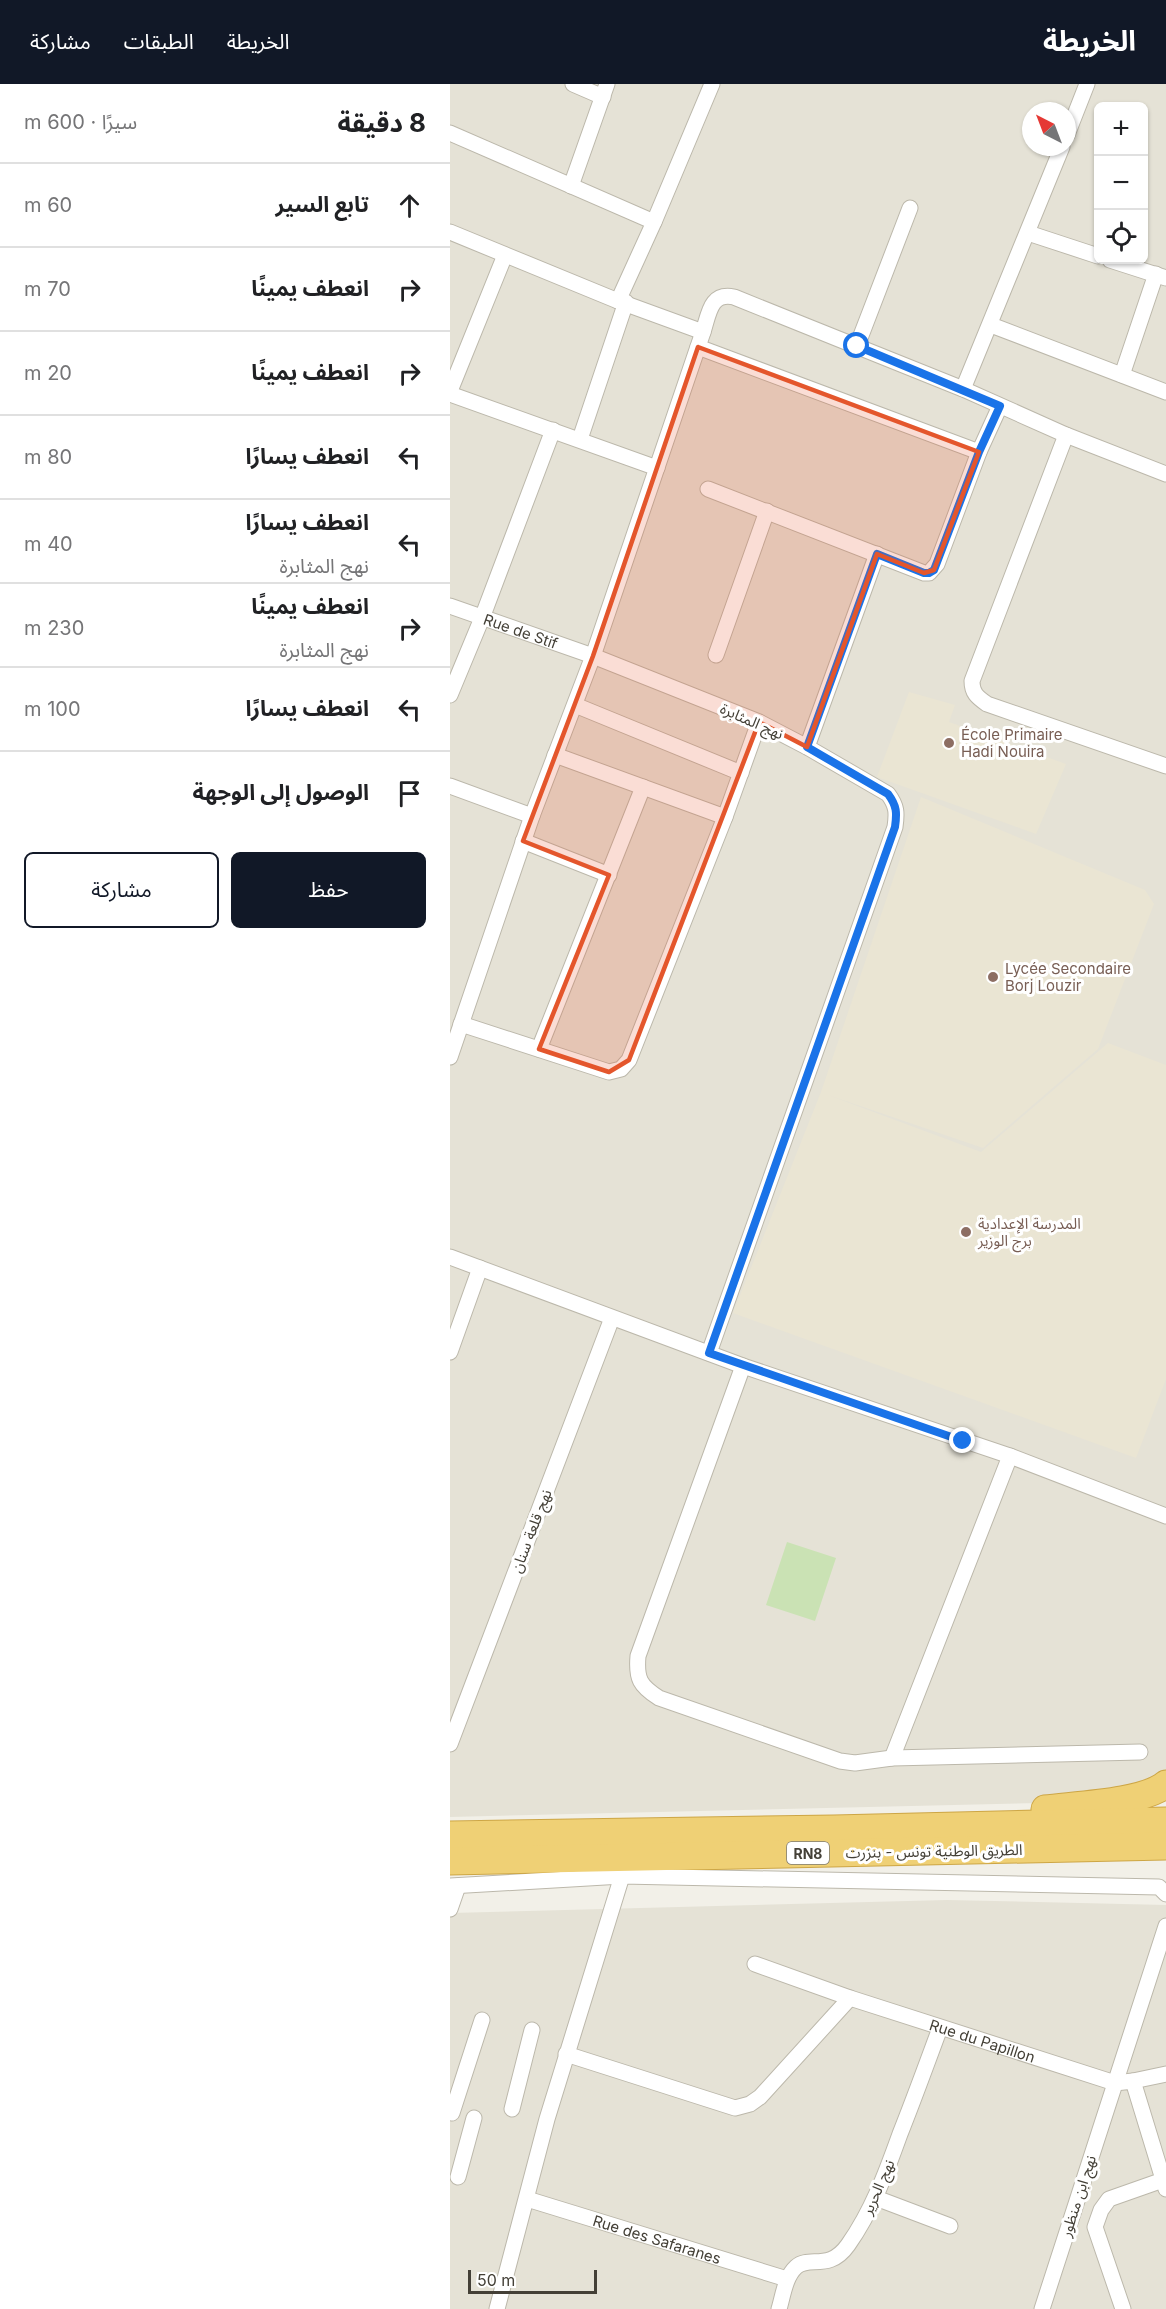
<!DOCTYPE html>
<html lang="ar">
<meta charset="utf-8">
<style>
body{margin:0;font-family:Inter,"Noto Sans Arabic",sans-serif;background:#f2f2f2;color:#202124;direction:rtl}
.controls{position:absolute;right:18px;top:18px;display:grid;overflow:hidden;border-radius:9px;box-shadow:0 2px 4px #0004}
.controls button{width:54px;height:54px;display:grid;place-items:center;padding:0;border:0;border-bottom:2px solid #e0e0e0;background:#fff;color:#202124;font:30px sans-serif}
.compass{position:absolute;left:572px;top:18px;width:54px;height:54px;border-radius:50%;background:#fff;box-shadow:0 2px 4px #0004;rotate:318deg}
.scale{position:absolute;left:18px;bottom:15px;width:129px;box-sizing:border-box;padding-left:6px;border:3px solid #444037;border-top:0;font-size:16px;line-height:21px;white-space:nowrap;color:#444037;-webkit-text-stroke:4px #fff;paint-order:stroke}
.stop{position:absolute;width:18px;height:18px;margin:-14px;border:4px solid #1a73e8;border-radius:50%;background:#fff}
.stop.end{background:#1a73e8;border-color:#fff;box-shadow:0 2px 6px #0008}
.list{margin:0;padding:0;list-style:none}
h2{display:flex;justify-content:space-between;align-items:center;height:78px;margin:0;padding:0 24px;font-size:26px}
h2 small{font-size:20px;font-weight:400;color:#757577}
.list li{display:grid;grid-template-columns:39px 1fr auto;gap:18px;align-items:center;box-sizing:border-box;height:84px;padding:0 24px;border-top:2px solid #e0e0e0}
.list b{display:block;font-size:22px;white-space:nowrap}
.list p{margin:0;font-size:20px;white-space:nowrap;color:#757577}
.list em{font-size:20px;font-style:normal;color:#757577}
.actions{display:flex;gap:12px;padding:18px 24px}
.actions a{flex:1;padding:14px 0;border:2px solid #111827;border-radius:9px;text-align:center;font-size:21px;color:#111827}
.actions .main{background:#111827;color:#fff}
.icon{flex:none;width:33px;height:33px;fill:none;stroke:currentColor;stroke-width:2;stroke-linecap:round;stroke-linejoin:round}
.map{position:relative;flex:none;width:716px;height:2225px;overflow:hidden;direction:ltr}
header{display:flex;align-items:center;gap:36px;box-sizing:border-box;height:84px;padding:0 30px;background:#111827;color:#fff}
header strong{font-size:28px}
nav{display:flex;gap:33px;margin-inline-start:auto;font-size:21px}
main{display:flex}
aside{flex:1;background:#fff}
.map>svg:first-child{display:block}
</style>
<header>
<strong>الخريطة</strong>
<nav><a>الخريطة</a><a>الطبقات</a><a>مشاركة</a></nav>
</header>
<main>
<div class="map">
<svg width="716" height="2225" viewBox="0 0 716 2225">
<rect width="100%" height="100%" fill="#f2f0e8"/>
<g fill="#e5e2d6" fill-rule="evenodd">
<path d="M0,0H716V1716L0,1733ZM648,22H694V176H648ZM581,27H617V63H581Z"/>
<polygon points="497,1816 716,1821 716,2225 0,2225 0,1829"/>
</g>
<g fill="#eae5d3">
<polygon points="459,608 505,621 499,638 616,680 586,750 427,693"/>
<polygon points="471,713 695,806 704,820 648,965 533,1064 378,1011 531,1068 658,959 716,981 716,1295 686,1374 283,1229 371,1008"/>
</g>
<polygon fill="#cae2b4" points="337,1458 386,1474 365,1537 316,1521"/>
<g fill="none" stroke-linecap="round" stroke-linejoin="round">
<defs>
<g id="street">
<polyline points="123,0 153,13"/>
<polyline points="0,49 204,138"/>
<polyline points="617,51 637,0"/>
<polyline points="121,102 157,0"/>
<polyline points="0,148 168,217 253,248"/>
<polyline points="578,149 648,172"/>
<polyline points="660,176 716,194"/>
<polyline points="168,217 204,138 262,0"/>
<polyline points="541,241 716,308"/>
<polyline points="407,262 460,124"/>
<polyline points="248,263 529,368"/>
<polyline points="672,291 706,190"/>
<polyline points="513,305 612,63"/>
<polyline points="0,307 55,171"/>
<polyline points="0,310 207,384"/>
<path d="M616,351L522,597C522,609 527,613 537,620L716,682"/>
<polyline points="130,355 176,218"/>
<polyline points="258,405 474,489 479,489 487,480 529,368 550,322"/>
<path id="s1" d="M0,522L143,572L309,638L357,663L438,710C447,722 447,729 445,743L259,1269"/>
<polyline points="266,571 317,427"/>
<polyline points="0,611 32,534 103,346"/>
<polyline points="125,621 291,689"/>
<polyline points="357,663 427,470"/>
<polyline points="105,671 275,733"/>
<polyline points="0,702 82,732"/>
<polyline points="73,757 159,791"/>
<polyline points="11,940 159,988 171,985 179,976 275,733 309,638"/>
<polyline points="89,965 193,703"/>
<path d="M0,973L82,732L143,572L253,248C259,230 260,208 284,213L513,305L616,351L716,390"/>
<polyline points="0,1173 293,1282 560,1372 716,1432"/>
<polyline points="0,1268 30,1184"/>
<path d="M293,1282L188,1572C186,1595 190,1602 209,1614L390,1677L405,1679L442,1674L690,1668"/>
<polyline points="0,1660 162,1234"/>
<polyline points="442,1674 560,1372"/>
<polyline points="0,1802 172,1792 709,1803 716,1810"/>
<polyline points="0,1825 8,1802"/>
<path id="s2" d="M305,1880L400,1914L665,1999L683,1997L716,2105"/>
<polyline points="116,1970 285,2024 300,2020 310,2013 400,1914"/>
<polyline points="683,1997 716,1990"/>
<polyline points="62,2025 82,1946"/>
<polyline points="2,2029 32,1936"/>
<polyline points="8,2093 24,2034"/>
<polyline points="426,2114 500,2142"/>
<path id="s3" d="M77,2115L337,2195"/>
<polyline points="47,2225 97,2035 172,1792"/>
<path d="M329,2225C333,2212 335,2193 346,2183C359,2171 379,2188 398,2161C422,2127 436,2089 450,2050C464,2015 477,1979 490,1944"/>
<polyline points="592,2225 716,1842"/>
<polyline points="673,2225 645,2143 651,2126 659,2115 713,2096"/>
</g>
<g id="highway">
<path d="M595,1725C626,1721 693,1719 716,1700"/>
<polyline points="0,1751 384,1745 716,1737"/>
<polyline points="0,1777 716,1762"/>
</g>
</defs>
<use href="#street" stroke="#bcb8ab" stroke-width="17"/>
<use href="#highway" stroke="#cda646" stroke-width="29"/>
<use href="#street" stroke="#fff" stroke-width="15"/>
<use href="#highway" stroke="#efd075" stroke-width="27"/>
</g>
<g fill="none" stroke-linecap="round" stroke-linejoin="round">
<path stroke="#1a73e8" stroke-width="8" d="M407,262L550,322L529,368L484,486L479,489H474L427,470L357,663L438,710C447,722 447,729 445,743L259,1269L513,1357"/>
</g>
<path fill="#e4562c" fill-opacity="0.2" stroke="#e4562c" stroke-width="4.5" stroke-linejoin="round" d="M248,263L529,368L484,486L474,489L427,470L357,663L309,638L179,976L159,988L89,965L159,791L73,757L143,572Z"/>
<g fill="#8d6e63" stroke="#fff" stroke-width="2">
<circle cx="499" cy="659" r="6"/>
<circle cx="543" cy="893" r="6"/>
<circle cx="516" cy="1148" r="6"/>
</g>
<g text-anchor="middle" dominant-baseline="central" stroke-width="6" stroke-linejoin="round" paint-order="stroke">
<rect fill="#fff" stroke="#7c7973" stroke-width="1.5" x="337" y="1758" width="42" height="22" rx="4.5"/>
<g font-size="14" font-weight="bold" fill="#444037">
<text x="358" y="1769">RN8</text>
</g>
<g font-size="15" fill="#444037" stroke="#fff">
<text stroke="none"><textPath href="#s1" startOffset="75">Rue de Stif</textPath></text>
<text transform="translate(302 637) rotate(24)">نهج المثابرة</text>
<text transform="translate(81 1447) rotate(-69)">نهج قلعة سنان</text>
<text transform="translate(484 1767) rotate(-1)">الطريق الوطنية تونس - بنزرت</text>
<text stroke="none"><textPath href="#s2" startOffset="240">Rue du Papillon</textPath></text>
<text transform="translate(428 2103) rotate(-66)">نهج الحرير</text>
<text transform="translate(628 2112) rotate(-72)">نهج ابن منظور</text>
<text stroke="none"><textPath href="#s3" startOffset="136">Rue des Safaranes</textPath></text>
</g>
<g font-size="15" fill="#785e54" stroke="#fff" text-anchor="start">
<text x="511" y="650">École Primaire<tspan x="511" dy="17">Hadi Nouira</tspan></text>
<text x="555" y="884">Lycée Secondaire<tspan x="555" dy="17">Borj Louzir</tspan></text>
<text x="528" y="1139">المدرسة الإعدادية<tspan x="528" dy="17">برج الوزير</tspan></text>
</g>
</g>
</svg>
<div class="controls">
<button>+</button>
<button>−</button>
<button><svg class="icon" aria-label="locate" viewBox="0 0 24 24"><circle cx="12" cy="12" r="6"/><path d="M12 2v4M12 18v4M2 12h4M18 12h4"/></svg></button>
</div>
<svg class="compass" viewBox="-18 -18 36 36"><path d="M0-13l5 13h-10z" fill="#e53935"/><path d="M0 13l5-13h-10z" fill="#757577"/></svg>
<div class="scale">50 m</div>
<div class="stop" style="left:407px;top:262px"></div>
<div class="stop end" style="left:513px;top:1357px"></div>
</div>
<aside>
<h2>8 دقيقة<small>سيرًا · 600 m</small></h2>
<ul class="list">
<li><svg class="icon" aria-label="ahead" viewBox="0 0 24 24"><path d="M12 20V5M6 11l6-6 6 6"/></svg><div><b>تابع السير</b></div><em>60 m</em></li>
<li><svg class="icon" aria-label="right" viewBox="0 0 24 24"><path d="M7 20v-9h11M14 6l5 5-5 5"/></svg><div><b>انعطف يمينًا</b></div><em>70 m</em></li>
<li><svg class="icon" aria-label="right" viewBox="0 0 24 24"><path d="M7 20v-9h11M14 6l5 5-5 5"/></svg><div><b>انعطف يمينًا</b></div><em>20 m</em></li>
<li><svg class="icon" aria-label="left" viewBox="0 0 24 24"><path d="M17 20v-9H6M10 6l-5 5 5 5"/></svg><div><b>انعطف يسارًا</b></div><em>80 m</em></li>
<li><svg class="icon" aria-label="left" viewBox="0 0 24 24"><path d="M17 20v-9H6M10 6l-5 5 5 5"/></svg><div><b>انعطف يسارًا</b><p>نهج المثابرة</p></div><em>40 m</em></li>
<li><svg class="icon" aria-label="right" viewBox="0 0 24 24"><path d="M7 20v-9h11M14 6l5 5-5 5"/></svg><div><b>انعطف يمينًا</b><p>نهج المثابرة</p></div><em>230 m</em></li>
<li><svg class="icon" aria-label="left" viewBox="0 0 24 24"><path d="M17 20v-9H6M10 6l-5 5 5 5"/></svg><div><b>انعطف يسارًا</b></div><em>100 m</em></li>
<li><svg class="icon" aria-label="arrive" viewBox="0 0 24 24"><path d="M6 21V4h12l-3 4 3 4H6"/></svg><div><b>الوصول إلى الوجهة</b></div></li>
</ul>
<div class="actions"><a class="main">حفظ</a><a>مشاركة</a></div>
</aside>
</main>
